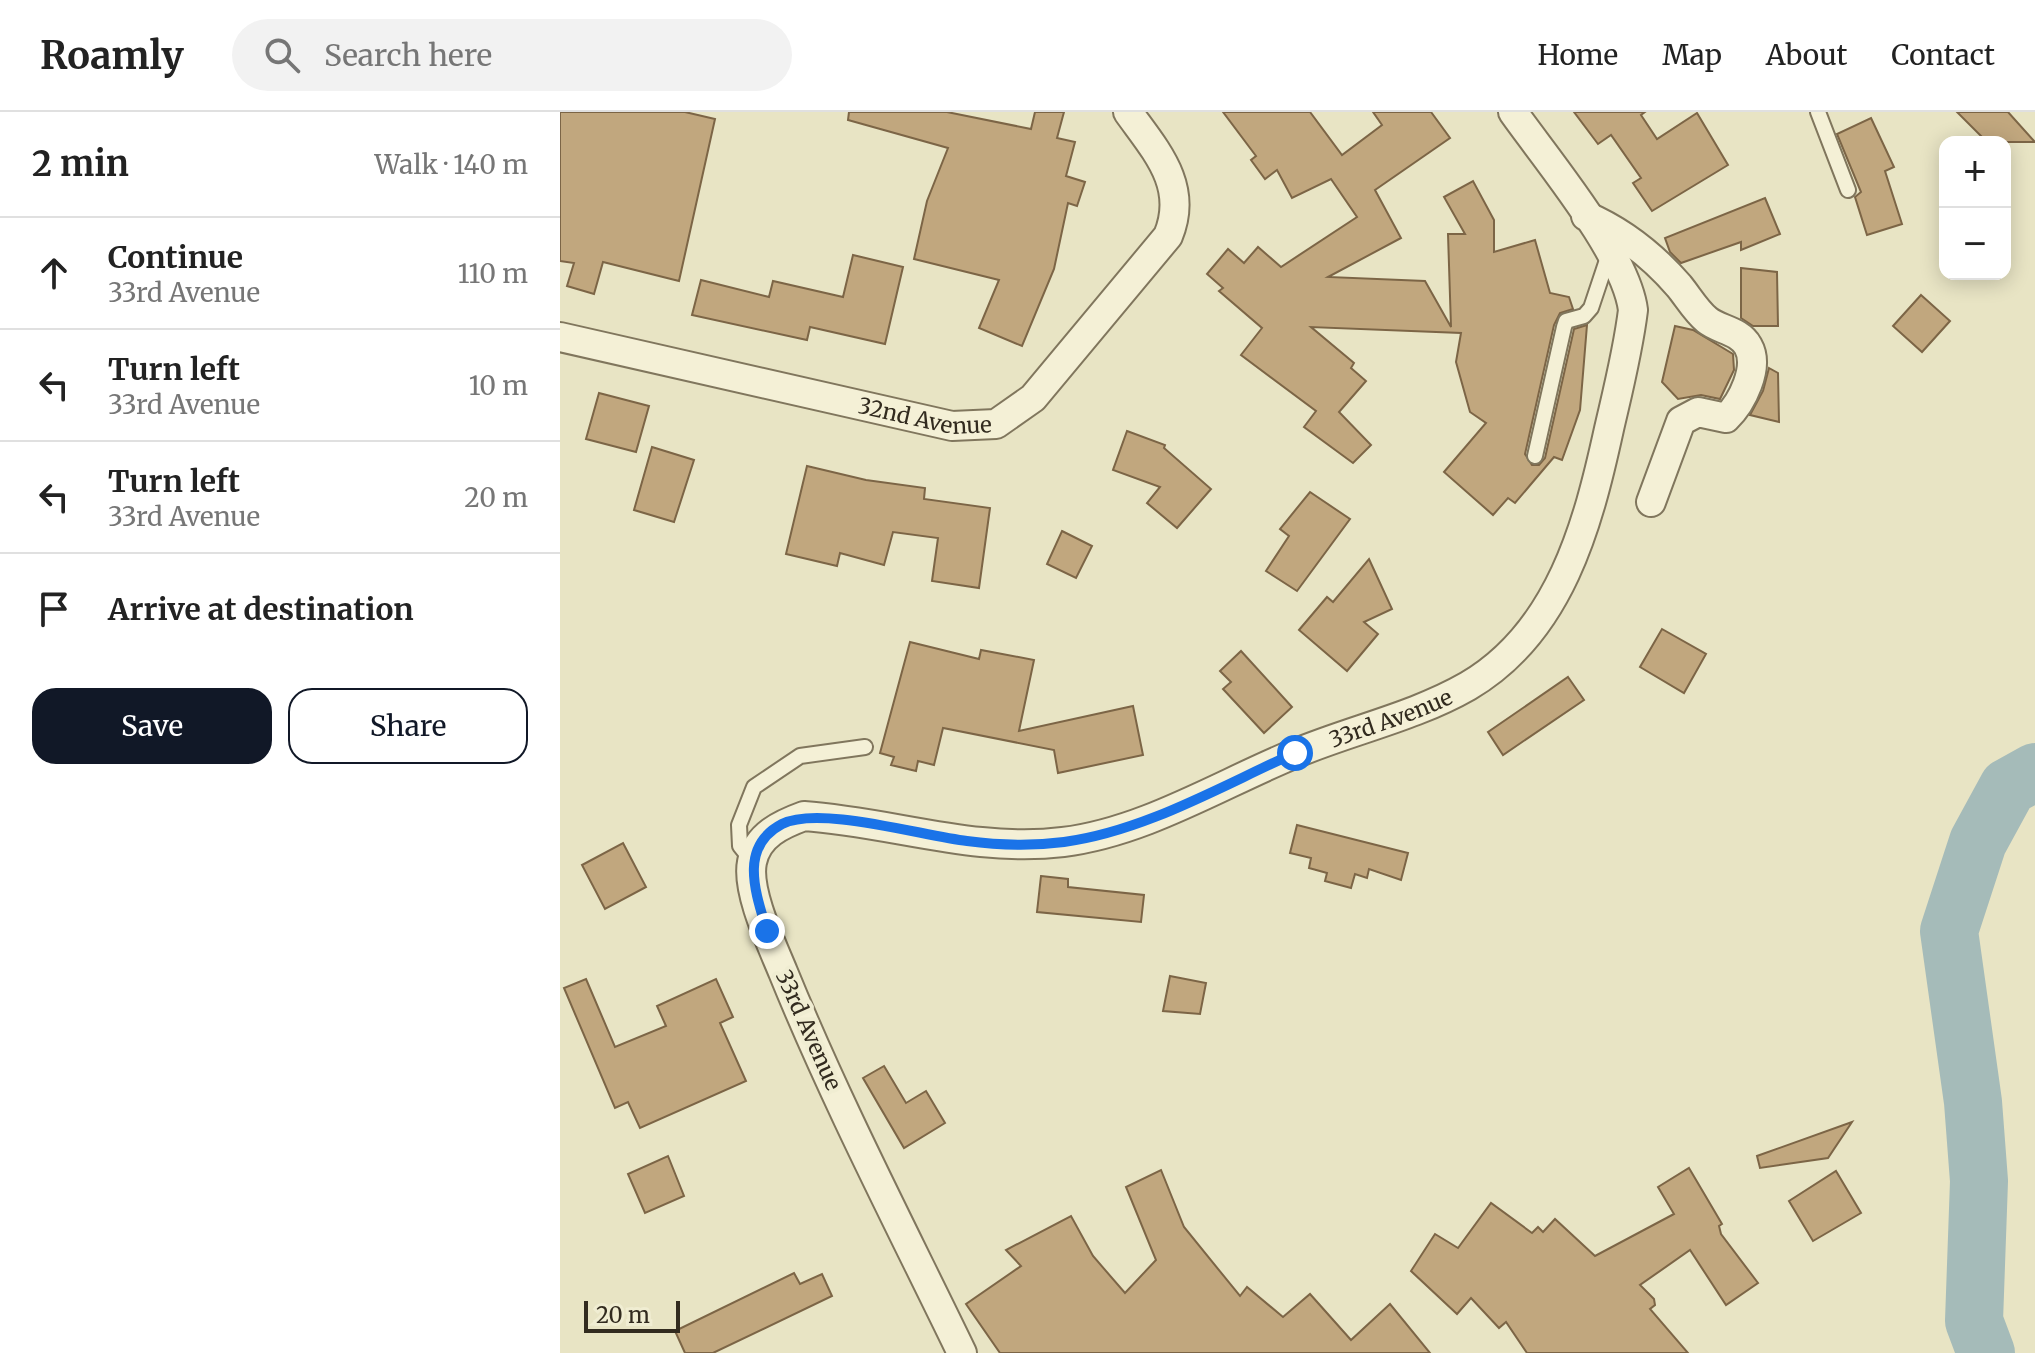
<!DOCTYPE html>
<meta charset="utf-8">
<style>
body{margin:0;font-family:Merriweather,serif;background:#f2f2f2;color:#222}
.controls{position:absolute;right:24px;top:24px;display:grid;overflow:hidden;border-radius:16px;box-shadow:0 4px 20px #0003}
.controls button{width:72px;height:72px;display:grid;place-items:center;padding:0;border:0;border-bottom:2px solid #e0e0e0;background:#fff;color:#222;font:40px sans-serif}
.scale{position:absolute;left:24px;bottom:20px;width:96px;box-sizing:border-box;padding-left:8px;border:4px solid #322b1f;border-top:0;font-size:22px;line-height:28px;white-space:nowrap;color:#322b1f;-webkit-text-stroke:6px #f0edd2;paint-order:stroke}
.stop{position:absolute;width:24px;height:24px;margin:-18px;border:6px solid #1a73e8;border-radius:50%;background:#fff}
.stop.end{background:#1a73e8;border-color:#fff;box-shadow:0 2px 8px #0008}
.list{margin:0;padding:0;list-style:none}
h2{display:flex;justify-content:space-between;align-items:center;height:104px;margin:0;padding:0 32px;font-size:34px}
h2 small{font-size:26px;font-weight:400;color:#767676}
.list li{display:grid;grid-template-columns:52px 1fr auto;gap:24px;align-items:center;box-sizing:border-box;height:112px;padding:0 32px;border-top:2px solid #e0e0e0}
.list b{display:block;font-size:30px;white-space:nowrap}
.list p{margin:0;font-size:26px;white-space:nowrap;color:#767676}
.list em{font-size:26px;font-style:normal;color:#767676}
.actions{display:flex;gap:16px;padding:24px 32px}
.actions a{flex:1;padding:18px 0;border:2px solid #111827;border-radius:24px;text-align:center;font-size:28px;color:#111827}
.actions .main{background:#111827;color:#fff}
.icon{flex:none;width:44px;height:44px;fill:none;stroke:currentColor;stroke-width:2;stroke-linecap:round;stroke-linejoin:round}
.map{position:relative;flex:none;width:1475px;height:1241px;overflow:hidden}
header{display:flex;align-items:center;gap:48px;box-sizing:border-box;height:112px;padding:0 40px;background:#fff;border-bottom:2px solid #e0e0e0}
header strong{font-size:38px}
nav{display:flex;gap:44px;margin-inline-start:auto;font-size:28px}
.search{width:560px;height:72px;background:#f2f2f2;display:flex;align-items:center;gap:20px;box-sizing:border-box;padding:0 28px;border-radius:44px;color:#767676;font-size:30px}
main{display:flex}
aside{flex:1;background:#fff}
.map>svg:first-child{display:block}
</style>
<header>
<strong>Roamly</strong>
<div class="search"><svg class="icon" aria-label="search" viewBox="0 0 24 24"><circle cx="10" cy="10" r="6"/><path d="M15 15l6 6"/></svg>Search here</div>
<nav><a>Home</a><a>Map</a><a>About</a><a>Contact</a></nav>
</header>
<main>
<aside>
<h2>2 min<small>Walk · 140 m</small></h2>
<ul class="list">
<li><svg class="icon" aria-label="ahead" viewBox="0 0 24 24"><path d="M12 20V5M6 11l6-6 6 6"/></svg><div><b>Continue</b><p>33rd Avenue</p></div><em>110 m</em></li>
<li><svg class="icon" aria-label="left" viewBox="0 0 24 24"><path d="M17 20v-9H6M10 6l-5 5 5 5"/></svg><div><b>Turn left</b><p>33rd Avenue</p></div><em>10 m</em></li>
<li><svg class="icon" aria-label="left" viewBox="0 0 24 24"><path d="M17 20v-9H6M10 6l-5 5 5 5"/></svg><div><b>Turn left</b><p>33rd Avenue</p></div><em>20 m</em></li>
<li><svg class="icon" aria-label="arrive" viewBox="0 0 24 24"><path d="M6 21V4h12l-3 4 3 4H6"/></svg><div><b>Arrive at destination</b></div></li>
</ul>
<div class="actions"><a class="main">Save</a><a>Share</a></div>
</aside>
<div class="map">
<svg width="1475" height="1241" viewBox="0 0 1475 1241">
<rect width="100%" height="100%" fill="#e8e4c4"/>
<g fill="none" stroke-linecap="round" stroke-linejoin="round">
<polyline stroke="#a5bbb9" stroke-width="58" points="1426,1241 1414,1209 1419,1069 1413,990 1389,819 1418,730 1448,675 1475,660"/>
</g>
<g fill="#c1a77e" stroke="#7c6546" stroke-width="2">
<polygon points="0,0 125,0 155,7 119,169 43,150 34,182 7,174 14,151 0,149"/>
<polygon points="289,0 387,0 471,17 475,0 504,0 497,26 515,30 506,64 525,70 517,94 508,91 494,157 462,234 419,216 439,168 354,147 367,89 388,36 288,8"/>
<polygon points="663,0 750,0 782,43 822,13 813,0 871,0 890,26 815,78 841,126 768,165 865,169 891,215 888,122 905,122 884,85 913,69 934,108 934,140 975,128 990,181 1009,185 1013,197 1000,201 994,213 965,342 972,353 979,353 985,346 1014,217 1027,213 1020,298 1002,348 994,345 955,391 948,386 933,403 884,360 926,311 910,300 896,250 901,221 751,215 794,251 791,256 806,269 779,300 811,333 793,351 744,315 756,299 681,243 702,216 659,179 663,176 647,162 668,137 684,151 698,135 721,155 797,105 771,67 732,86 717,58 705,67 691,48 696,44"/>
<polygon points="1014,0 1085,0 1081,3 1097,27 1137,1 1168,53 1092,99 1073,71 1081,66 1051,23 1038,32"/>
<polygon points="1397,0 1448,0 1475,30 1427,30"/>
<polygon points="1311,6 1334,55 1325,59 1342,112 1307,123 1295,85 1301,80 1277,22"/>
<polygon points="1205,86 1220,122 1181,138 1181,130 1121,151 1110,140 1105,126"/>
<polygon points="293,143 343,155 325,232 250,215 247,228 132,203 141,168 209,185 213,169 283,185"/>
<polygon points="1181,156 1217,160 1218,214 1193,214 1181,206"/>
<polygon points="1361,183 1390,209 1362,240 1333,214"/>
<polygon points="1115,214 1133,218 1173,242 1174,258 1160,287 1141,283 1118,287 1102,270"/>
<polygon points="1209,256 1218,261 1219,310 1190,303 1203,279"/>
<polygon points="39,281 89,294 76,340 26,327"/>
<polygon points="567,319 605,333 604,336 651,377 617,416 587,391 600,375 553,358"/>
<polygon points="92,335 134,348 114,410 74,398"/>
<polygon points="247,354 306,368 365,376 364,387 430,396 419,476 372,469 378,426 333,420 324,453 280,441 277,454 226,442"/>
<polygon points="750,380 790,407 737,479 706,459 729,424 720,417"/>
<polygon points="502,419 532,434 516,466 487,452"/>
<polygon points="809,447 832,497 804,510 818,522 787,559 739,518 767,485 773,490"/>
<polygon points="1102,517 1146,542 1124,581 1080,555"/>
<polygon points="350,530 419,547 421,538 474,548 459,619 573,594 583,643 498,661 494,638 383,616 374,653 358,649 356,659 331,653 334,645 320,641"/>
<polygon points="681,539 732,595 704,621 663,577 671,570 660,559"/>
<polygon points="1008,565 1024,588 943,643 928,620"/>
<polygon points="737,713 848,741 841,768 809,757 807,766 795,762 791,776 765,769 767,761 749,756 751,746 730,741"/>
<polygon points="63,731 86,775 45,797 22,753"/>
<polygon points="481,764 508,767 508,775 584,783 581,810 477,800"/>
<polygon points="610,864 646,871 640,902 603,899"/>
<polygon points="26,867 55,935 106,914 97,894 156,867 173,905 160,911 186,969 80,1016 68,990 55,996 4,876"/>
<polygon points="324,954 346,991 366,979 385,1011 344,1036 303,966"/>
<polygon points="1292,1010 1268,1046 1200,1056 1197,1044"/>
<polygon points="108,1044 124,1084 85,1101 68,1062"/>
<polygon points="1129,1056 1162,1112 1159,1114 1161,1122 1198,1171 1166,1193 1130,1138 1080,1173 1094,1187 1095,1193 1090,1197 1128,1241 967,1241 946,1210 939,1216 911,1186 897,1202 851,1159 875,1122 898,1136 931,1091 972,1121 978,1115 983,1120 995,1107 1035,1144 1114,1102 1098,1075"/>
<polygon points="601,1058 624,1115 680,1184 687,1175 723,1205 750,1182 791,1228 830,1192 870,1241 440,1241 406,1192 461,1154 446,1138 511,1104 533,1144 565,1181 596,1148 566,1075"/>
<polygon points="1276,1059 1301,1101 1253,1129 1229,1089"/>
<polygon points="234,1161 240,1172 262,1162 272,1184 153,1241 125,1241 115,1219"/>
</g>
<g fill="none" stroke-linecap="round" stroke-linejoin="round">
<defs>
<g id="service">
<polyline points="1258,0 1288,78"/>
<polyline points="975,344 1004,215 1006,209 1024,204 1031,196 1049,142"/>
<polyline points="192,749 180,734 179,713 194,675 240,644 305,635"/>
</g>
<g id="minor">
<path d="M1026,104C1063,120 1093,144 1119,174C1128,185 1136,199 1147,208C1159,218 1179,218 1188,234C1200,255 1182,291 1166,306L1138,300L1121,309L1091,390"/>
<path id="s1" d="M0,225L392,314L436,312L473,286L608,124C629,74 596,39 568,0"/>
<path id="s2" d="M402,1241C341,1115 276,990 223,860C212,833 186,779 192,750C197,723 222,712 244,704C331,710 415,741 503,730C584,720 659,673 734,642C791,618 854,605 908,574C1000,520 1028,413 1049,317C1058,278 1068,239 1073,198C1066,142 987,48 953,0"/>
</g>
</defs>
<use href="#service" stroke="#80765d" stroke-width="18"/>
<use href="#minor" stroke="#80765d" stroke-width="32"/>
<use href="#service" stroke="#f4f0d6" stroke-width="14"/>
<use href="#minor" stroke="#f4f0d6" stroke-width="28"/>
</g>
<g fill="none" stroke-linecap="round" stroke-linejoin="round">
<path stroke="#1a73e8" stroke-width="10" d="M207,819C196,782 178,735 222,712C259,693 363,724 407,729C437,733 473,734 504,730C585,719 661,674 735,641"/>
</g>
<g text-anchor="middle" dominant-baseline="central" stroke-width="8" stroke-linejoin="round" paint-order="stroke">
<g font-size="22" fill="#322b1f" stroke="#f0edd2">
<text stroke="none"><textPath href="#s1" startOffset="374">32nd Avenue</textPath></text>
<text stroke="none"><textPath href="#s2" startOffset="1222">33rd Avenue</textPath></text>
<text transform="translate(249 918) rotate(66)">33rd Avenue</text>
</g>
</g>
</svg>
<div class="controls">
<button>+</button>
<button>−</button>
</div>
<div class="scale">20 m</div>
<div class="stop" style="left:735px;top:641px"></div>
<div class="stop end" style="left:207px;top:819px"></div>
</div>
</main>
